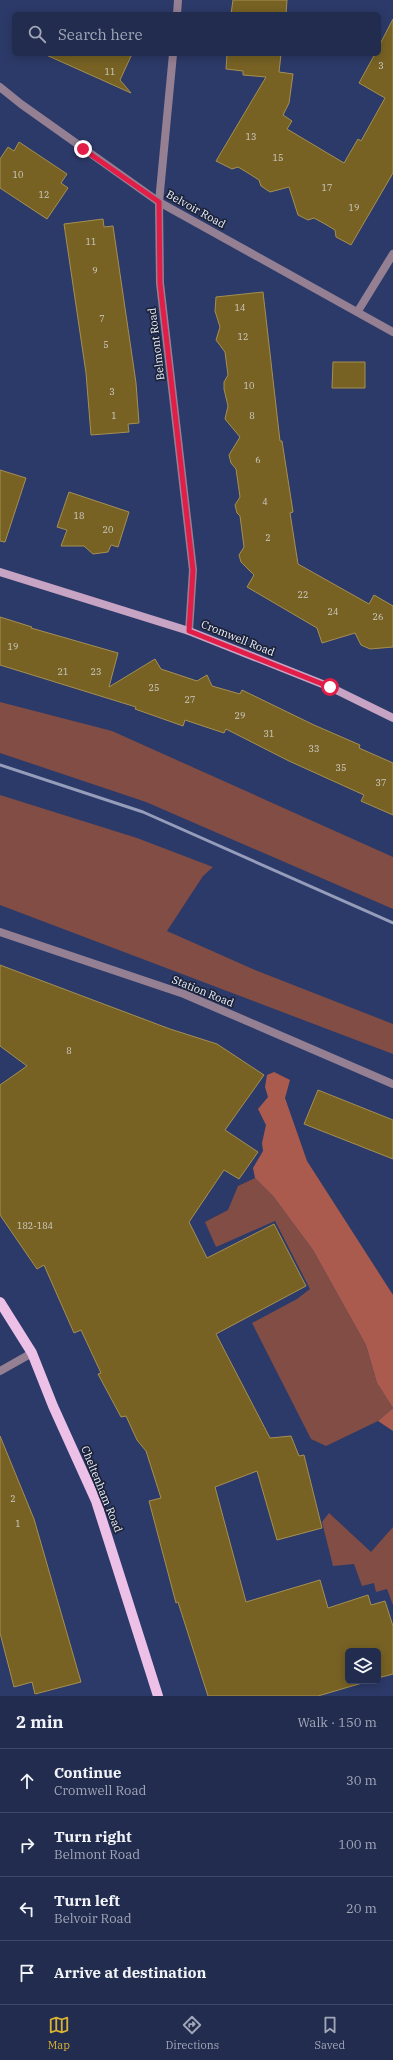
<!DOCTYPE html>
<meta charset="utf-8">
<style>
body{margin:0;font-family:"IBM Plex Serif",serif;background:#2d3859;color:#f1f3f6}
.controls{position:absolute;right:12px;bottom:12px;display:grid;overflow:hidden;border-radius:6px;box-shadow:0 2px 10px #0003}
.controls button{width:36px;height:36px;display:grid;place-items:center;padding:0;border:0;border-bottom:1px solid #3e4866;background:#212c4f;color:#f1f3f6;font:20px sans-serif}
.stop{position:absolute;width:12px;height:12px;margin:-9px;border:3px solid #e11d48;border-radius:50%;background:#fff}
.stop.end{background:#e11d48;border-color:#fff;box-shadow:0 1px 4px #0008}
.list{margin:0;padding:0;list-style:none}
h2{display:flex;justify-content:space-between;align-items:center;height:52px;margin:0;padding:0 16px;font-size:17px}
h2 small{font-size:13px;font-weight:400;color:#a2a7b7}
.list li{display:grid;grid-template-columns:26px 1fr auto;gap:12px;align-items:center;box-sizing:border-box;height:64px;padding:0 16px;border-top:1px solid #3e4866}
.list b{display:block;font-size:15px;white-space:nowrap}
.list p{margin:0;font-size:13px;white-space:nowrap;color:#a2a7b7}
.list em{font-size:13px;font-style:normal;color:#a2a7b7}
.icon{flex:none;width:22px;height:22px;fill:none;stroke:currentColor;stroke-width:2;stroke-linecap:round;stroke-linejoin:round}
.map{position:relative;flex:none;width:393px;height:1696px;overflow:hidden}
.search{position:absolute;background:#212c4f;box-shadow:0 2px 10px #0003;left:12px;right:12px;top:12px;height:44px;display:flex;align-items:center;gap:10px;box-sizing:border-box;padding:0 14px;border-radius:6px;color:#a2a7b7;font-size:15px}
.sheet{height:308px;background:#212c4f}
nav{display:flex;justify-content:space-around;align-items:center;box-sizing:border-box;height:56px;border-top:1px solid #3e4866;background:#212c4f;font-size:11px;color:#a2a7b7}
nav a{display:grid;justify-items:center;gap:2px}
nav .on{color:#dbb233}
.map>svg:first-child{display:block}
</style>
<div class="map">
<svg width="393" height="1696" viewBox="0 0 393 1696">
<rect width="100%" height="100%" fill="#2c3a69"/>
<g fill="#824d44">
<polygon points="0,702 112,731 393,857 393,909 146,802 0,753"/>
<polygon points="0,795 137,838 213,867 203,876 167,931 255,970 393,1024 393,1054 0,905"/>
<polygon points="255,1178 273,1196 313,1250 366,1345 377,1383 393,1408 378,1421 326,1446 311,1439 252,1323 297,1299 310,1289 275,1221 216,1247 205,1222 228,1210 238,1186"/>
<polygon points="329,1513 371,1552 393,1527 393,1605 387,1589 376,1592 374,1583 362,1586 354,1564 333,1566 322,1522"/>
</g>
<g fill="#ab5b4e">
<polygon points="274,1072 290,1080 285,1098 307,1161 393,1295 393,1408 377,1383 366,1345 313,1250 273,1196 255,1178 253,1168 263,1151 262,1143 266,1125 258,1109 268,1097 265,1087 267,1075"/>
<polygon points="393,1408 393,1431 378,1421"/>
</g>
<g fill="#776224" stroke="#a58f52">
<polygon points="233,0 287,0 286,14 231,14"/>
<polygon points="393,19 393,173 351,245 336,237 335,230 325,224 314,218 308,220 298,215 289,187 270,192 261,186 259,180 248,173 238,167 232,169 216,161 266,77 243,75 243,71 226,69 227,54 281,54 279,72 293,74 289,103 283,115 292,121 287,129 344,163 358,139 361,141 385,98 359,83 375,54 379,54 379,46"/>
<polygon points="44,54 132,54 120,80 131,93"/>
<polygon points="19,142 67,174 61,183 68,188 47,219 0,188 0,159 8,147 14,151"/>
<polygon points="103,219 104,227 113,226 136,383 139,423 128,424 129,432 91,435 86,373 64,224"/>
<polygon points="263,292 280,441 282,441 293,512 290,513 298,564 369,604 374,595 393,606 393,647 370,649 361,645 355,633 322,643 317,628 247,587 254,575 241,562 239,555 244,547 240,516 237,513 235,505 240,497 236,469 231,463 229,455 240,437 225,419 228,406 224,389 224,382 228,375 225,352 216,340 220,327 215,311 216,297"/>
<polygon points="333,362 365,362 365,388 332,388"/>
<polygon points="0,470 26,478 5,542 0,541"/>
<polygon points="69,492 129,512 118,547 111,545 108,552 93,554 84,546 61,546 67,530 57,527"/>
<polygon points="0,617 32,627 31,628 118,653 109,687 155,659 161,669 197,681 207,675 212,686 240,694 242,690 314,725 360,745 359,748 393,763 393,815 361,801 364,795 289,761 226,729 224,733 185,720 183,726 135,709 136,707 0,665"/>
<polygon points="0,965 170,1029 217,1044 264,1075 225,1130 258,1152 239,1179 224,1170 189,1222 207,1258 274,1224 306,1286 216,1334 270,1438 291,1436 299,1456 304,1455 322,1528 277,1540 257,1471 215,1487 246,1602 320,1580 328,1608 368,1595 371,1605 385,1601 393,1626 393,1674 378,1678 378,1651 348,1651 348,1681 369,1681 318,1696 208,1696 178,1602 176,1603 149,1501 161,1498 146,1451 137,1440 126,1416 121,1417 98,1374 101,1373 81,1330 74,1333 44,1265 37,1269 0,1215 0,1085 27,1066 0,1046"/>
<polygon points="318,1090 393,1120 393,1159 304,1124"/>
<polygon points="0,1436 34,1519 81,1682 35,1694 32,1682 14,1687 0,1633"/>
</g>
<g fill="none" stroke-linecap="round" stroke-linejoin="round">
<g stroke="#958093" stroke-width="8">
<polyline points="177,14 178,0"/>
<polyline points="173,54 159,202 160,283 193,570 189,631"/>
<polyline points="0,87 21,104 159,202 393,332"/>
<polyline points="358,311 393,254"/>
<polyline points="0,932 184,994 393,1084"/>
<polyline points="0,1371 32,1353"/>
</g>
<polyline stroke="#c7a4c3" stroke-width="8" points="0,572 189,631 330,687 393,718"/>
<polyline stroke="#edc0e7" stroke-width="10" points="0,1302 32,1353 53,1406 96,1501 158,1696"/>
<polyline stroke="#959dba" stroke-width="3" points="0,765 143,812 393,923"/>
</g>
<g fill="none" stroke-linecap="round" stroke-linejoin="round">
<polyline stroke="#e11d48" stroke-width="5" points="83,149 159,202 160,283 193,570 189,631 330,687"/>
</g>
<g text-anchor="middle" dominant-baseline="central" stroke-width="3.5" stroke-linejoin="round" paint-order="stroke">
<g font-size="9" fill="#d0cec8">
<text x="381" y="65">3</text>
<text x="110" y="71">11</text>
<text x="251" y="136">13</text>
<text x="278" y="157">15</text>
<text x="18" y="174">10</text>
<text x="327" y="187">17</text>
<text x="44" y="194">12</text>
<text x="354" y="207">19</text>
<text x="91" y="241">11</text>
<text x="95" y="270">9</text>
<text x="240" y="307">14</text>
<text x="102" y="318">7</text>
<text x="243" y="336">12</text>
<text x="106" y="344">5</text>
<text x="249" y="385">10</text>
<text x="112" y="391">3</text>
<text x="114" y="415">1</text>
<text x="252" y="415">8</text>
<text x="258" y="459">6</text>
<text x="265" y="501">4</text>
<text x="79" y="515">18</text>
<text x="108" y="529">20</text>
<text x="268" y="537">2</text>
<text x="303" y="594">22</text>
<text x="333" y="611">24</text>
<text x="378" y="616">26</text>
<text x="13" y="646">19</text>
<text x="63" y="671">21</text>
<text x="96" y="671">23</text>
<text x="154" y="687">25</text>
<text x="190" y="699">27</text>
<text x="240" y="715">29</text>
<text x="269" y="733">31</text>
<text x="314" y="748">33</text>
<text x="341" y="767">35</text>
<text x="381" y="782">37</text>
<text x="69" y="1050">8</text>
<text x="35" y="1225">182-184</text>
<text x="13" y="1498">2</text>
<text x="18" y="1523">1</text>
</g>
<g font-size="11" fill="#eef2fe" stroke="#1c2339">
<text transform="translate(196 209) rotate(29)">Belvoir Road</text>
<text transform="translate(156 344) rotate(-97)">Belmont Road</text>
<text transform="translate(238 638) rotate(22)">Cromwell Road</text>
<text transform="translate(203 991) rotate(22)">Station Road</text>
<text transform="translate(102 1489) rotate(68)">Cheltenham Road</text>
</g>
</g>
</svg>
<div class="controls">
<button><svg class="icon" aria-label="layers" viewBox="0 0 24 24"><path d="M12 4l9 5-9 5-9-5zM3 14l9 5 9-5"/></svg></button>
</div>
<div class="stop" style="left:330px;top:687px"></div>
<div class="stop end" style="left:83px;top:149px"></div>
<div class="search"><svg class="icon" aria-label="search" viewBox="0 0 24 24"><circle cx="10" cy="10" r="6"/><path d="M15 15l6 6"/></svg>Search here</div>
</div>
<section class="sheet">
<h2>2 min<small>Walk · 150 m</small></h2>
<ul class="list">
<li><svg class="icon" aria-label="ahead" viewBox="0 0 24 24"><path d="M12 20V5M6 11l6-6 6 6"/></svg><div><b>Continue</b><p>Cromwell Road</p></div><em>30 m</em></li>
<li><svg class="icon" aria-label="right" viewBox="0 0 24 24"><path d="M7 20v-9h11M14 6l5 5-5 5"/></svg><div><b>Turn right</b><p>Belmont Road</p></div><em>100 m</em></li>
<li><svg class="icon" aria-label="left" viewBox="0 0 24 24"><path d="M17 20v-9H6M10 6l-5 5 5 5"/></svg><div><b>Turn left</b><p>Belvoir Road</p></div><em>20 m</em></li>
<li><svg class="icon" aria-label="arrive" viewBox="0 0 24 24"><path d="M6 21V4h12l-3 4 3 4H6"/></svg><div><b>Arrive at destination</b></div></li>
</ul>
</section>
<nav>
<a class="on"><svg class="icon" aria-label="map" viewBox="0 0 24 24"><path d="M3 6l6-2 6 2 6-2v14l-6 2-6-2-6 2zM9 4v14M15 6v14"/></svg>Map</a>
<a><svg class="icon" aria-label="directions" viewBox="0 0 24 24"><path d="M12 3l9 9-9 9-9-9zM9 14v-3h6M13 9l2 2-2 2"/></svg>Directions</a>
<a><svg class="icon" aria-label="saved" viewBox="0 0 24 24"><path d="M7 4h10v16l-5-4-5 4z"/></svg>Saved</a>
</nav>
